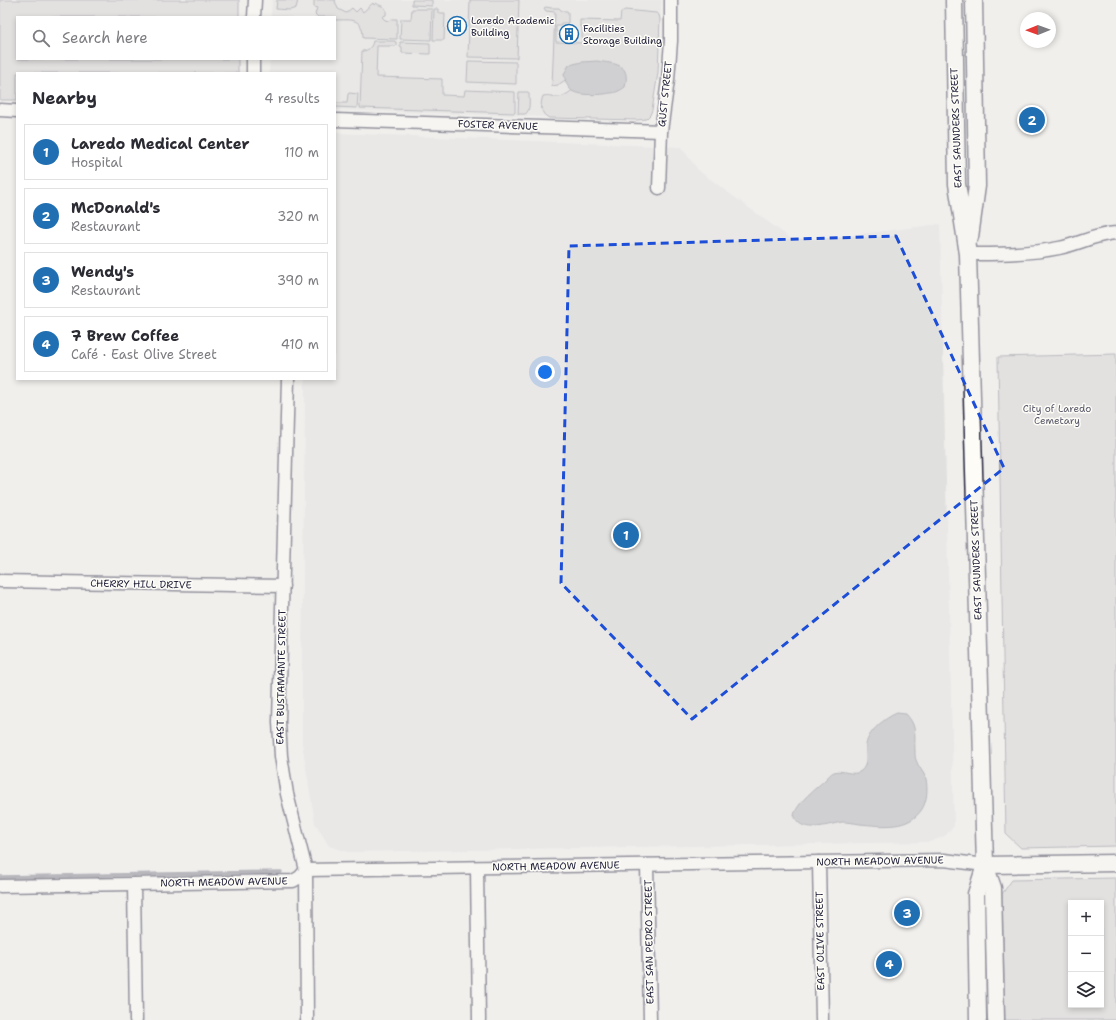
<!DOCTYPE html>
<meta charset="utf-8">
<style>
body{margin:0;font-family:"Shantell Sans",sans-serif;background:#f7f7f7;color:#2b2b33}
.controls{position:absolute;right:12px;bottom:12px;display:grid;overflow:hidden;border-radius:0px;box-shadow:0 2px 6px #0003}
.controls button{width:36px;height:36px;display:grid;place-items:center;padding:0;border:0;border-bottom:1px solid #e1e1e2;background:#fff;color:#2b2b33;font:20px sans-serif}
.compass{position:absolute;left:1020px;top:12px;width:36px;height:36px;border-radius:50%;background:#fff;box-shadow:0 2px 6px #0003;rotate:269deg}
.you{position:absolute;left:545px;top:372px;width:14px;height:14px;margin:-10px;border:3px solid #fff;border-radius:50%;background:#1a73e8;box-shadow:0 0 0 6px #1a73e833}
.badge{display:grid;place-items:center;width:26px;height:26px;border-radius:50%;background:#1f6fb2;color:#fff;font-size:13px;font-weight:700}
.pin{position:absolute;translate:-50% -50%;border:2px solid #fff;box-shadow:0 1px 4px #0006}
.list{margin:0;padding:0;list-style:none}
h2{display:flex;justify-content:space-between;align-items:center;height:52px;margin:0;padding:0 16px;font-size:17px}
h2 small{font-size:13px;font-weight:400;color:#7c7c81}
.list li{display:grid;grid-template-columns:26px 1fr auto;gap:12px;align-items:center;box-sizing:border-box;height:56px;margin:0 8px 8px;padding:0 8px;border:1px solid #e1e1e2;border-radius:0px}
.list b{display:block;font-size:15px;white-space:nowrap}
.list p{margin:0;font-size:13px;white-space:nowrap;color:#7c7c81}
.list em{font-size:13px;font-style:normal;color:#7c7c81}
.icon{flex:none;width:22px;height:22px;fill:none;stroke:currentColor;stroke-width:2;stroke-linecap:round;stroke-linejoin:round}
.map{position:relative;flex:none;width:1116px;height:1020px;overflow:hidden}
.search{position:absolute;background:#fff;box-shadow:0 2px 6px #0003;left:16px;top:16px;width:320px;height:44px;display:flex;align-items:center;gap:10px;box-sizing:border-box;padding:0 14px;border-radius:0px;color:#7c7c81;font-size:15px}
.panel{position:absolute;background:#fff;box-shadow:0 2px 6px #0003;left:16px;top:72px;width:320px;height:308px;border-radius:0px}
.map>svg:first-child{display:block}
</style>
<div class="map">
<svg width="1116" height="1020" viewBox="0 0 1116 1020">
<rect width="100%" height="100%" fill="#f0efec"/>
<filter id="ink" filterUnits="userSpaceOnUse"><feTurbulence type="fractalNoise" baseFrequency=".025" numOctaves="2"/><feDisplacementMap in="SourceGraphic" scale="8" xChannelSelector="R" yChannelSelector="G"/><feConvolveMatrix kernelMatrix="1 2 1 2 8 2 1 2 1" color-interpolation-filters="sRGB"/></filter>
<g filter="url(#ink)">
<g fill="#e0e0df">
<polygon points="272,0 661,0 658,73 652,110 650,115 646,119 637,120 335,110 335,73 269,73 270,59 335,59 335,17 271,17"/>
<polygon points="335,133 681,147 699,171 790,238 820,239 940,224 954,826 945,836 930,842 348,852 329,846 315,823 302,743 302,666 305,403 305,379 335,379"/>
</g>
<g fill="#d2d1d1" stroke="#7a7a86" fill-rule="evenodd">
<polygon points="0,0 239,0 239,17 17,17 17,59 238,59 238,73 17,73 17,100 0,100"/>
<polygon points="277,0 298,0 296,8 290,10 276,9"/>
<path d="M314,0H336L335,1L338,9L346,13L352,8L356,12L360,8L363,12L373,3L374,5L376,3C382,8 387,4 386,15L382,17L385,20L389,21L392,19H397V39L363,38C363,17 351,20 335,20V17H318L315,14L317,8L314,7Z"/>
<polygon points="412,0 432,0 432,6 412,5"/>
<polygon points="470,0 519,0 517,58 468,57"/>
<path d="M546,7L551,8H559L562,11H567L568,12V23H561V26H556V42L582,43V27L580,26V20L620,21L621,12L625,10L656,13L659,15L660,19L658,73L652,110L650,115L646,119L637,120L549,118C540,114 540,104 543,96C548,95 551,96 556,97C563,98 570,92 575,88L568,78L558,85L552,86L555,12L546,11L544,8Z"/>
<polygon points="412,9 432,9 431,40 400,39 401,19 411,19"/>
<polygon points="434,9 438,9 438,13 445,13 444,40 433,40"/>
<path d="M373,41H394L396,42V46H377L376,77L442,79V95L464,96L465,90L515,92V113L360,108L362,51C368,51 372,47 373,41Z"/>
<polygon points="400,42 430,43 430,54 402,53 402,47 400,46"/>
<polygon points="468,61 516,62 516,84 467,82"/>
<path d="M519,92H528L529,94C529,99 531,111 525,114C525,114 519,114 518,114Z"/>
<polygon points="349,93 358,94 357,108 335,107 335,103 347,103 348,94"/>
<polygon points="1116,354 1116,846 1021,848 1006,834 998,357"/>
<path d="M1116,878V1020H1005L1002,894L1012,880ZM1071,903H1101V1005H1071Z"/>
</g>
<g fill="#a9a9b0" stroke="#737381">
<path d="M597,61C615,64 631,63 625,87C621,90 616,93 610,93C602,95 579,96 572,91C567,87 565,80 564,74L569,65L582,62Z"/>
<path d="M897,713L906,714C918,727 914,735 915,751C915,754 915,758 916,760C918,767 924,772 926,779C928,789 927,801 922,809C909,830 882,826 860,824C854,823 848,822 842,822C826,825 799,835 794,814C801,799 813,791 825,780C827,778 831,773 834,772C843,769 853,777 861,771C869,764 865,754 866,745C868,731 885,718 897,713Z"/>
</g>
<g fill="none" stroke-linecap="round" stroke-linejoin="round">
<polyline stroke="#737381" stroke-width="3.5" points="0,877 281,872"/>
<defs>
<g id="minor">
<polyline points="254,17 255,0"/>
<polyline points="253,73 253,59"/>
<polyline points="0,110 17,111"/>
<polyline points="335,120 661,131"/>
<polyline points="659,188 661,131 668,80 671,41 671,0"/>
<path d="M968,254C999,254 1029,254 1059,248C1079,244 1096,234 1116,233"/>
<polyline points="288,379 279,722 281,756 287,794 306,870 307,1020"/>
<polyline points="0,581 283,586"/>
<polyline points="819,862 822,1020"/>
<polyline points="647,865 650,1020"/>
<polyline points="477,868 479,1020"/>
<polyline points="306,870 944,860 985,865"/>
<polyline points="134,884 136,1020"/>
<polyline points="0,886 134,884 293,881 300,877 306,870"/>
</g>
<g id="major">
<polyline points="954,0 957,184 968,254 985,865 993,888 996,1020"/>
<polyline points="970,237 977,186 974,0"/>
<polyline points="985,865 1116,863"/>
<polyline points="978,1020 976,894 985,865"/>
</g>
</defs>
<use href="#minor" stroke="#22223b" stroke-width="15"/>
<use href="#major" stroke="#22223b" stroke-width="19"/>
<use href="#minor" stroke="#fdfcf7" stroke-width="12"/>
<use href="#major" stroke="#fdfcf7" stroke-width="16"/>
</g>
</g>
<path d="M0 0H1116V1020H0ZM896,236L1004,468L692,719L561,583L569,246Z" fill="#f0efec" fill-opacity=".55" fill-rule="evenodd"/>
<path fill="none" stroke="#1d4ed8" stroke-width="3" stroke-dasharray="8 5" stroke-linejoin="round" d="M896,236L1004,468L692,719L561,583L569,246Z"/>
<defs>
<symbol id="building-ring" viewBox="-11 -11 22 22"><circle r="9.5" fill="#fdfcf7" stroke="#1f6fb2" stroke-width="1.5"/><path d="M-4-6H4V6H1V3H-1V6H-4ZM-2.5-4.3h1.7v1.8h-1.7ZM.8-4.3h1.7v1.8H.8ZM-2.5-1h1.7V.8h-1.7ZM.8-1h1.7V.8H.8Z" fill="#1f6fb2"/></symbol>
</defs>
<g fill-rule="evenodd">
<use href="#building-ring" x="446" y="15" width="22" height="22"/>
<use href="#building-ring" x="558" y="23" width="22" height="22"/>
</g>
<g text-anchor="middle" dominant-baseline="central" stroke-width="3" stroke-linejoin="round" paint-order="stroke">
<g font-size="10" fill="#22223b" stroke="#fdfcf7" text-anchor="start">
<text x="471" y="20">Laredo Academic<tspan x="471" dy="12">Building</tspan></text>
<text x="583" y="28">Facilities<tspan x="583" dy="12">Storage Building</tspan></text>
</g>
<g font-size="10" fill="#22223b" stroke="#fdfcf7">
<text transform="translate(665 94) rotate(-84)">GUST STREET</text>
<text transform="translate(498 125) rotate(2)">FOSTER AVENUE</text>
<text transform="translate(956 128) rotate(-92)">EAST SAUNDERS STREET</text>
<text transform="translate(976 560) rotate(-92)">EAST SAUNDERS STREET</text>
<text transform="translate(141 584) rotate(1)">CHERRY HILL DRIVE</text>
<text transform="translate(281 677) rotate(-89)">EAST BUSTAMANTE STREET</text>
<text transform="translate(880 861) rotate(-1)">NORTH MEADOW AVENUE</text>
<text transform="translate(556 866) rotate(-1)">NORTH MEADOW AVENUE</text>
<text transform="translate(224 882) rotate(-1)">NORTH MEADOW AVENUE</text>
<text transform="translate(820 941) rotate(-91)">EAST OLIVE STREET</text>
<text transform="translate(649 942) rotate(-91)">EAST SAN PEDRO STREET</text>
</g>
<g font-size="10" fill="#575768" stroke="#fdfcf7">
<text x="1057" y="408">City of Laredo<tspan x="1057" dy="12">Cemetary</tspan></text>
</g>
</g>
</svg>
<div class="controls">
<button>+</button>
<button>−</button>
<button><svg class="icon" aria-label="layers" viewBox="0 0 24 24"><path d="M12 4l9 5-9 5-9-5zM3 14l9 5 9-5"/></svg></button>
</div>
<svg class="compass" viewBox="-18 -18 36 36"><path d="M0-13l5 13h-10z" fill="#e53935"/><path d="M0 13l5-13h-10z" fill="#7c7c81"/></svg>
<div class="you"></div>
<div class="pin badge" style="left:626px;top:535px">1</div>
<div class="pin badge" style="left:1032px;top:120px">2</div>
<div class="pin badge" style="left:907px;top:913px">3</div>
<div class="pin badge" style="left:889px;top:964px">4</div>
<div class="search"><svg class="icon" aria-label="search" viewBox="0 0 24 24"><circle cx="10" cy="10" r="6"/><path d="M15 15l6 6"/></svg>Search here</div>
<section class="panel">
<h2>Nearby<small>4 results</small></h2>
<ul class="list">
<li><span class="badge">1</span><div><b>Laredo Medical Center</b><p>Hospital</p></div><em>110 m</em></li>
<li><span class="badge">2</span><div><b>McDonald's</b><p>Restaurant</p></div><em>320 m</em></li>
<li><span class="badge">3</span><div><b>Wendy's</b><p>Restaurant</p></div><em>390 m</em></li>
<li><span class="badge">4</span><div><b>7 Brew Coffee</b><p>Café · East Olive Street</p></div><em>410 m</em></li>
</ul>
</section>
</div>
